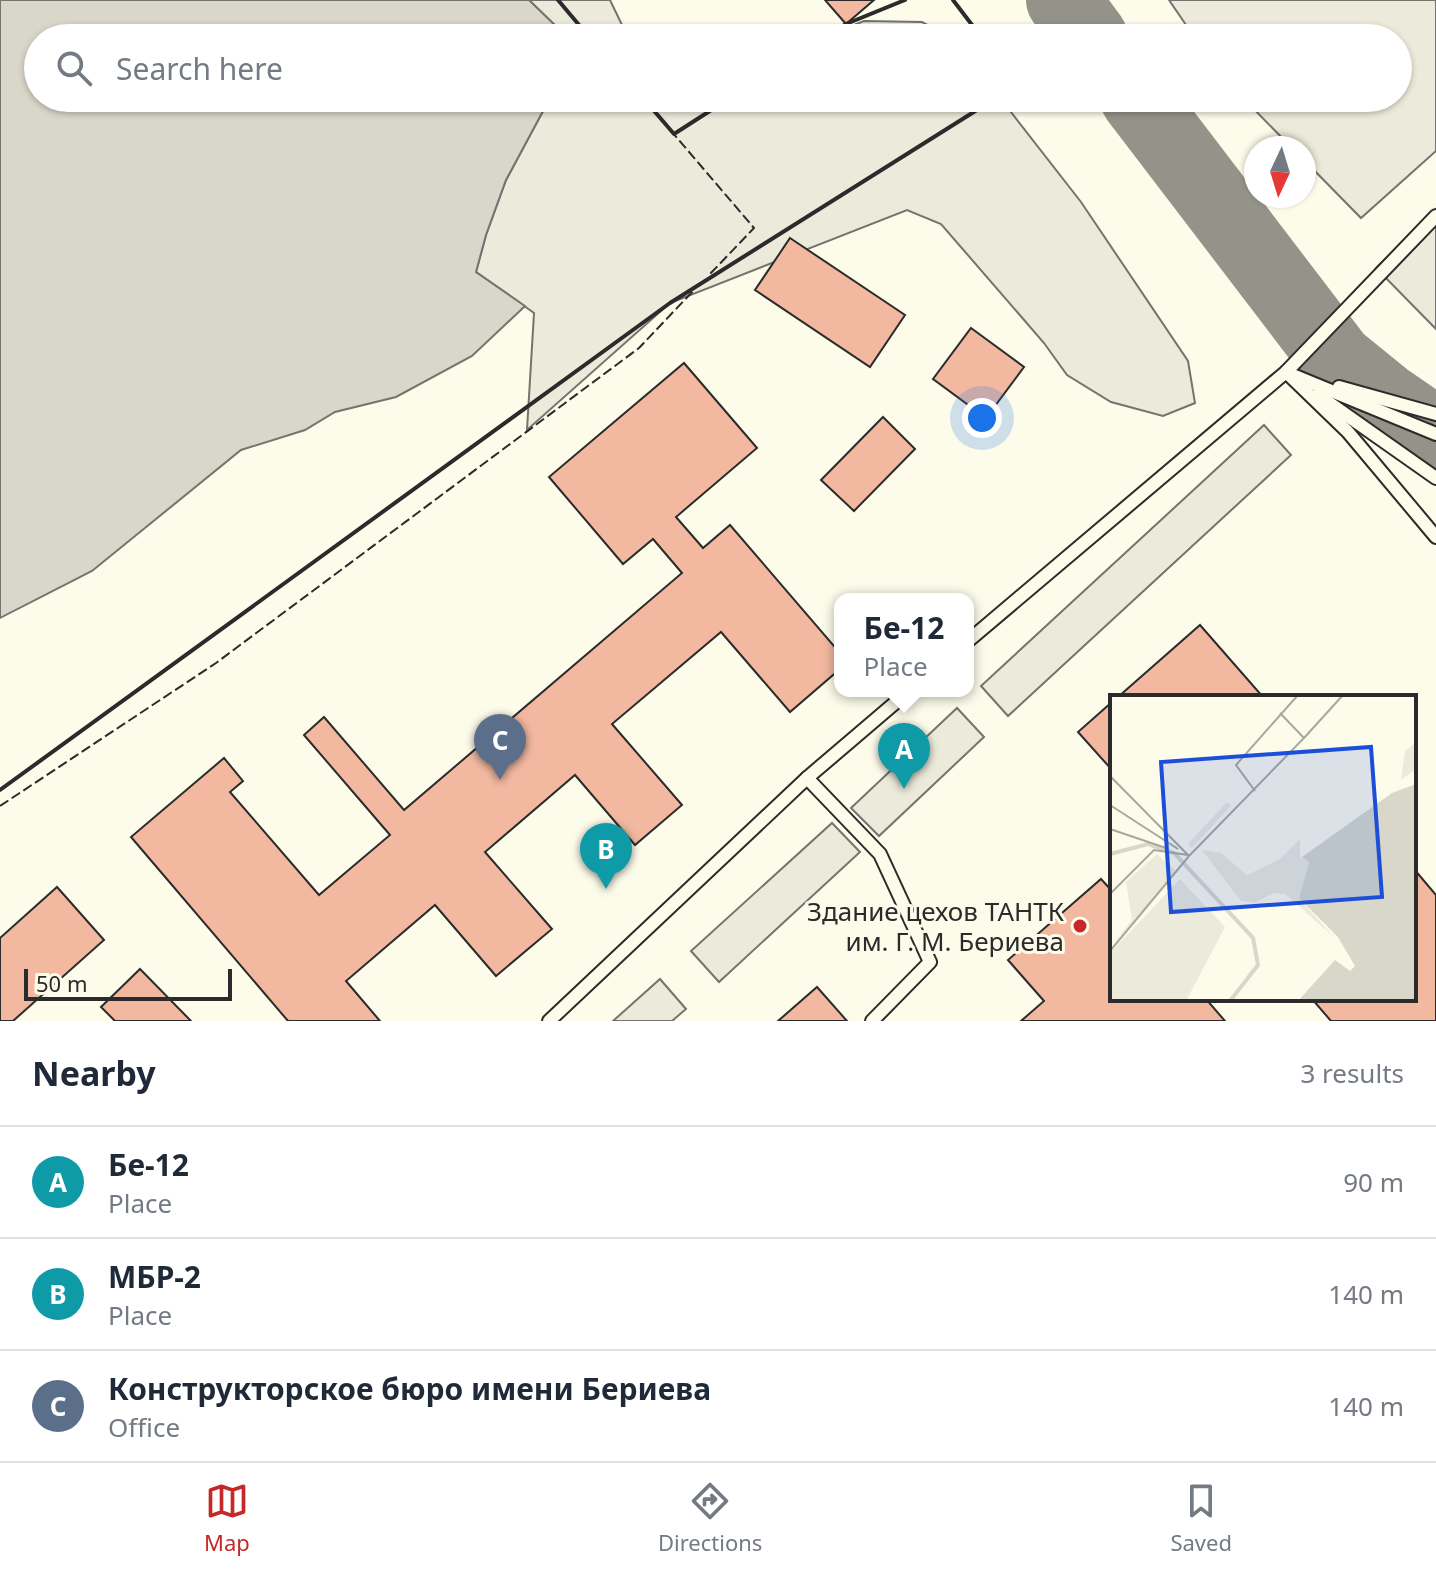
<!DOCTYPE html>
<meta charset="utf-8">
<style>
body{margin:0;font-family:"Noto Sans",sans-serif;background:#f2f2f3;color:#1f2937}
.compass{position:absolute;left:1244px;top:136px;width:72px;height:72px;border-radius:50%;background:#fff;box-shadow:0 2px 6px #0004;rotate:184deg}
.scale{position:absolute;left:24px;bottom:20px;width:208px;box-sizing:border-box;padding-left:8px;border:4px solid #2b2b2b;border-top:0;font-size:22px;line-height:28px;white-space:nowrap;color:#2b2b2b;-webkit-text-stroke:6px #fdfbea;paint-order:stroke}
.you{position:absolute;left:982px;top:418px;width:28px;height:28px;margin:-20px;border:6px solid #fff;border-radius:50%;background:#1a73e8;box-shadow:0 0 0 12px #1a73e833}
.badge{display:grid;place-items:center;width:52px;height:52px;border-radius:50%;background:#c62828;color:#fff;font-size:26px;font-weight:700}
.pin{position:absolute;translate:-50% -66px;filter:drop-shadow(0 2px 4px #0008)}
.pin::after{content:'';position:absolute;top:42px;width:28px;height:24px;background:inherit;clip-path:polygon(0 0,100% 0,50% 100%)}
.popup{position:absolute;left:834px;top:593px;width:140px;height:104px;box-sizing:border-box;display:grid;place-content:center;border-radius:16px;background:#fff;filter:drop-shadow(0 2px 6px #0005);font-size:26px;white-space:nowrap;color:#747a83}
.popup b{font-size:30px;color:#1f2937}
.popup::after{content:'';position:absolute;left:50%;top:100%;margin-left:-16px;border:16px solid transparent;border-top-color:#fff}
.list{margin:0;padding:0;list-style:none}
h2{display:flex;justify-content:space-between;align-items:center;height:104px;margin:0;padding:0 32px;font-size:34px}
h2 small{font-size:26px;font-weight:400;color:#747a83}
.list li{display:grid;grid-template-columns:52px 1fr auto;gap:24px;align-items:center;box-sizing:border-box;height:112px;padding:0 32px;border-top:2px solid #e0e1e3}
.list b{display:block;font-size:30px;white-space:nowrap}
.list p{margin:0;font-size:26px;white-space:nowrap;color:#747a83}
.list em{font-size:26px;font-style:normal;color:#747a83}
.icon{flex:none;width:44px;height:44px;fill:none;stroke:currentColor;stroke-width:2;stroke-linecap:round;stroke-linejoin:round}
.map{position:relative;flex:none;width:1436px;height:1021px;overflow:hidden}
.search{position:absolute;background:#fff;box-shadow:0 2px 6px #0004;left:24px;right:24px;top:24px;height:88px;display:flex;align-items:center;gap:20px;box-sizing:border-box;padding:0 28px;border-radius:44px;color:#747a83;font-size:30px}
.sheet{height:440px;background:#fff}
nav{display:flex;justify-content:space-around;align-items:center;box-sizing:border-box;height:112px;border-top:2px solid #e0e1e3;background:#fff;font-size:22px;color:#747a83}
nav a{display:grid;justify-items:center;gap:4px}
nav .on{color:#c62828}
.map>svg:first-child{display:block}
</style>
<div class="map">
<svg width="1436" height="1021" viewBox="0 0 1436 1021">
<rect width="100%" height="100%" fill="#fdfbea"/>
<g fill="#ecebdb" stroke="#74746e" stroke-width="2">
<polygon points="529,0 610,0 622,25 633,38 563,38 564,34"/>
<polygon points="1169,0 1436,0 1436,151 1361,218 1304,160 1304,148 1292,148 1243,98 1398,98 1398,38 1195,38"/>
<polygon points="864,21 922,22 952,38 821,38"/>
<polygon points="550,98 1000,98 1081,202 1188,361 1195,403 1163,416 1111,402 1067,375 1044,343 941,224 907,210 670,303 527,430 534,313 476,272 486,235 506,180"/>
<polygon points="1436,209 1436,329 1376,268"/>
<polygon points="1264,425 1291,455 1008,716 981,686"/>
<polygon points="957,708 984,737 879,836 851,808"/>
<polygon points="832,823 860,852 719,982 691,951"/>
<polygon points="660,979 686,1009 672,1021 613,1021"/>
</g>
<polygon fill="#d8d7c9" stroke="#74746e" stroke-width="2" points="0,0 529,0 564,34 563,38 38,38 38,98 550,98 506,180 486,235 476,272 525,306 472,356 396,397 335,412 305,430 241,450 92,571 0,618"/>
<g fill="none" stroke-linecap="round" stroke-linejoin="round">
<g stroke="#94938a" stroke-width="74">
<polyline points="1063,0 1091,38"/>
<polyline points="1137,98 1337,360 1385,399 1436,434"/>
</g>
</g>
<g fill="#f2b8a0" stroke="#2b2b2b" stroke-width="2">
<polygon points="825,0 874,0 846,24"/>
<polygon points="790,238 905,315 870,367 755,290"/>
<polygon points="971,328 1024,367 986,418 933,379"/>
<polygon points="684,363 757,448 676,517 703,548 730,525 840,653 840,669 790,712 721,632 612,724 682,805 635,845 575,775 485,852 552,929 496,976 435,905 346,981 380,1021 288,1021 131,837 224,758 243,781 230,792 319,895 390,835 304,735 324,717 404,810 682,573 653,539 623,564 549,477"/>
<polygon points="883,417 915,449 854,511 821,480"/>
<polygon points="1200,625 1263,697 1118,697"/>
<polygon points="1112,702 1112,770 1078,732"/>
<polygon points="1414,869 1436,895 1436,1021 1331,1021 1312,999 1414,999"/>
<polygon points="1101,879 1112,891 1112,999 1206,999 1225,1021 1021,1021 1044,1001 1008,960"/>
<polygon points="57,887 104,940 13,1021 0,1021 0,938"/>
<polygon points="140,969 191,1021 115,1021 101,1007"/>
<polygon points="817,987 847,1021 778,1021"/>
</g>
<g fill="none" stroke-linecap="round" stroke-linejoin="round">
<defs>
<g id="service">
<polyline points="1286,372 1348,432 1436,537"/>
<polyline points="1295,376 1436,434"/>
<polyline points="1339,387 1436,414"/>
<polyline points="1318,395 1436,478"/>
<polyline points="968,641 1286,372 1436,216"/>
<polyline points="807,778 880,854 930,962 872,1021"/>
<polyline points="549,1021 807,778 909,691"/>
</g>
</defs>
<use href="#service" stroke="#2b2b2b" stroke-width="16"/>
<use href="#service" stroke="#fdfbea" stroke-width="12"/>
<g stroke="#2b2b2b" stroke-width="2" stroke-dasharray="10 4" stroke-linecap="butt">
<polyline points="558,0 590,38"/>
<polyline points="953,0 982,38"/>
<polyline points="824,38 846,24 905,0"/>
<polyline points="643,98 754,228 709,275"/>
<polyline points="671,131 674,134 730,98"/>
<polyline points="0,790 670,303 996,98"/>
<polyline points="0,806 216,663 639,348 695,289"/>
</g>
<g stroke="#2b2b2b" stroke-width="4">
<polyline points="558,0 590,38"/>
<polyline points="953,0 982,38"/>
<polyline points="824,38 846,24 905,0"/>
<polyline points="643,98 674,134 730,98"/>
<polyline points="0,790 670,303 996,98"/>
</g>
</g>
<circle fill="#c62828" stroke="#fdfbea" stroke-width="3" cx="1080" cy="926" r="8"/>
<g text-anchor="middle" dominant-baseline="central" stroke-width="6" stroke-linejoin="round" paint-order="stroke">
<g font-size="26" fill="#2b2b2b" stroke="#fdfbea" text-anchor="end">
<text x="1064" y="911">Здание цехов ТАНТК<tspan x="1064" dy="30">им. Г. М. Бериева</tspan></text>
</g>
</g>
<g transform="translate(1110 695)">
<rect width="306" height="306" fill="#fdfbea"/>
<path d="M306,47V74L291,85L295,56ZM117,107L121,111L82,153L78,149ZM190,144V161L199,167L189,203L224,242L175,199L163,198L145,208L131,206L92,155L111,158L137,180L170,164ZM47,159L67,177L0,252L22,225L16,187ZM70,184L115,232L76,306H0V258Z" fill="#ecebdb"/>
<path d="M306,89V306H188L225,265L240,276L245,271L228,242L189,203L199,167L192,162L282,98Z" fill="#d8d7c9"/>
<path fill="none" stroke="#d8d7c9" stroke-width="4" d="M0,159L38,149L64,158L143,243L148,270L120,306"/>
<path fill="none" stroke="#a9a89e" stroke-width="2" d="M194,43L233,0M0,81L79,161M145,96L126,70L188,0M0,110L68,154M0,134L56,153M0,199L44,155L78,160M0,256L79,161L194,43L170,18"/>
<path fill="#1d4ed8" fill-opacity="0.15" stroke="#1d4ed8" stroke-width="4" d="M261,52L272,202L61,217L51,67Z"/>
<rect width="306" height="306" fill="none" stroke="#2b2b2b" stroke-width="4"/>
</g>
</svg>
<svg class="compass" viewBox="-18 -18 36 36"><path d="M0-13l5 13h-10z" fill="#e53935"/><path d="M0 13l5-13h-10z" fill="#747a83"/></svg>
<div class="scale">50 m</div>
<div class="you"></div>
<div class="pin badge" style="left:904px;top:789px;background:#0f9aa8">A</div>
<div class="popup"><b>Бе-12</b>Place</div>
<div class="pin badge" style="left:606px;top:889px;background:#0f9aa8">B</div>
<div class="pin badge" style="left:500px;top:780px;background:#5c6f8a">C</div>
<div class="search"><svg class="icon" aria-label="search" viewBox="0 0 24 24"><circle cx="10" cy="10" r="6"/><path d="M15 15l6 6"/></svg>Search here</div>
</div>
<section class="sheet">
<h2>Nearby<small>3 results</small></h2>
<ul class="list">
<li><span class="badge" style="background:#0f9aa8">A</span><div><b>Бе-12</b><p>Place</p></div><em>90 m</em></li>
<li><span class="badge" style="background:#0f9aa8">B</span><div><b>МБР-2</b><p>Place</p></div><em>140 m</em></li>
<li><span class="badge" style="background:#5c6f8a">C</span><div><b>Конструкторское бюро имени Бериева</b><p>Office</p></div><em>140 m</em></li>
</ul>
</section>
<nav>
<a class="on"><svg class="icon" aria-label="map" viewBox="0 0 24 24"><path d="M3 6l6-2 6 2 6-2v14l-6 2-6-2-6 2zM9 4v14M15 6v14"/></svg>Map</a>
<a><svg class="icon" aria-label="directions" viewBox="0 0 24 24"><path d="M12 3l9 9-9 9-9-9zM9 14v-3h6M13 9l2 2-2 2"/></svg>Directions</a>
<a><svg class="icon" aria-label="saved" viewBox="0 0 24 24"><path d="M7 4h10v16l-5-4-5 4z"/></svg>Saved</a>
</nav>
